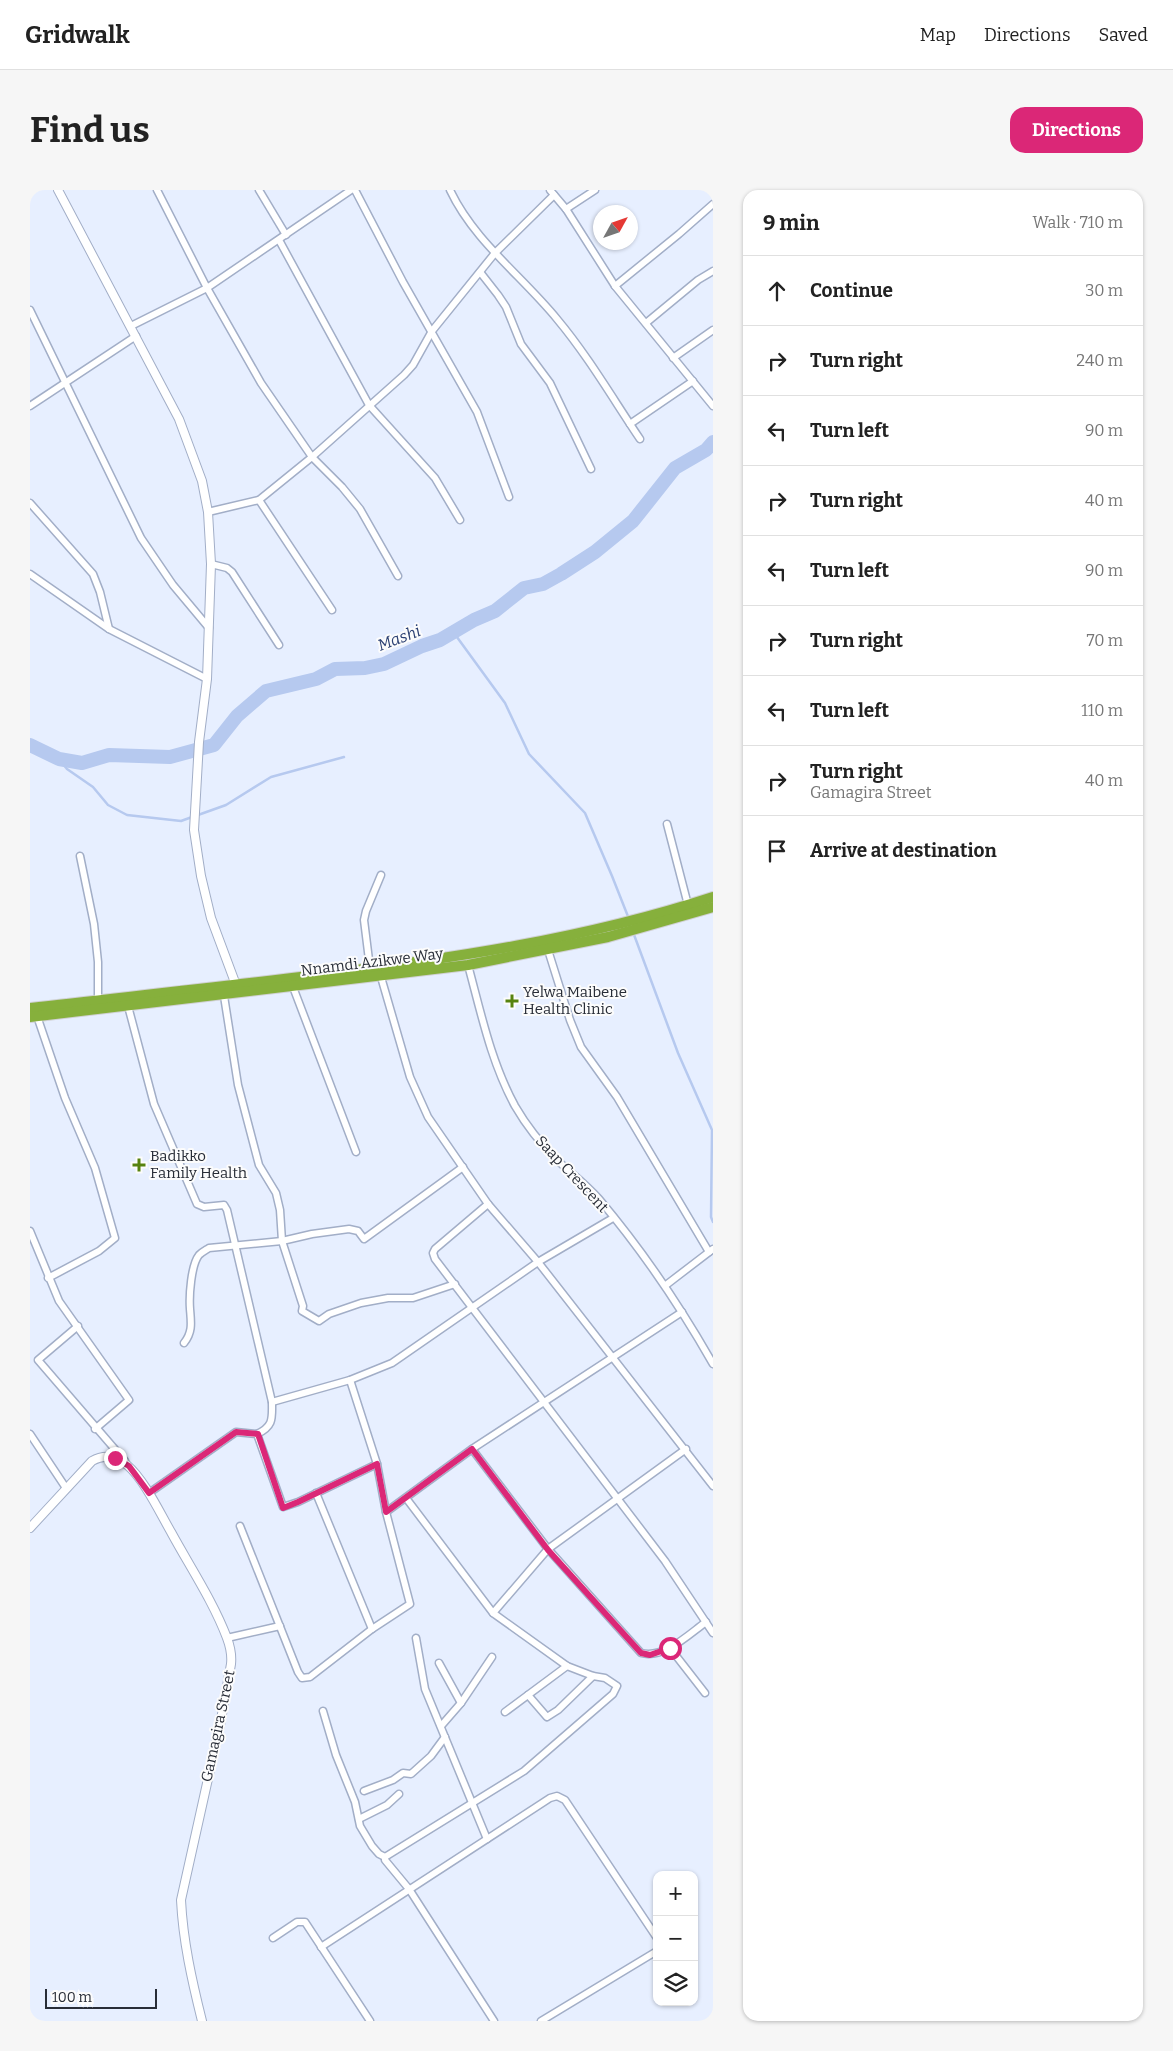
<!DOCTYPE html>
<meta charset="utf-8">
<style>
body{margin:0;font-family:Bitter,serif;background:#f6f6f6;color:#222}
.controls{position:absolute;right:15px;bottom:15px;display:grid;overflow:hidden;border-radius:10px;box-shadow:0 1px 4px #0004}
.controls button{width:45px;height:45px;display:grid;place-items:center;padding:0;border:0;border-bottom:1px solid #e0e0e0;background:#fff;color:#222;font:25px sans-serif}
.compass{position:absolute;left:563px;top:15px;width:45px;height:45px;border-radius:50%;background:#fff;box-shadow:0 1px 4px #0004;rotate:50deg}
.scale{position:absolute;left:15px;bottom:12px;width:112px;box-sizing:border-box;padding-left:5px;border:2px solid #282d37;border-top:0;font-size:14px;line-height:18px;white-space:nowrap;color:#282d37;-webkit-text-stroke:4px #fcfcfc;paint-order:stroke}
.stop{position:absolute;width:15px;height:15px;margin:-11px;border:4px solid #db2777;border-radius:50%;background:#fff}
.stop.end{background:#db2777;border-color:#fff;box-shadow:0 1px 5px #0008}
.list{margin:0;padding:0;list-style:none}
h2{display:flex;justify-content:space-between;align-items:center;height:65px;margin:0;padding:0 20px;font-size:21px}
h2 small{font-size:16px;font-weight:400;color:#767676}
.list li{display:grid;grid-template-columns:32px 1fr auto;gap:15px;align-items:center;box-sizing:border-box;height:70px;padding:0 20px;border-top:1px solid #e0e0e0}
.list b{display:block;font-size:19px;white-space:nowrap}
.list p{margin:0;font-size:16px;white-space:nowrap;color:#767676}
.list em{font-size:16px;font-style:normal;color:#767676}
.icon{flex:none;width:28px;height:28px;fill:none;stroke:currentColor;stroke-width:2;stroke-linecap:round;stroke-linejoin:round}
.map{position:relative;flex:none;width:683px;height:1831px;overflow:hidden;border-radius:15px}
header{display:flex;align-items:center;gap:30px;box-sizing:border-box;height:70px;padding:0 25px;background:#fff;border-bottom:1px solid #e0e0e0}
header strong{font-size:24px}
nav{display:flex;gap:28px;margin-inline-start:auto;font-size:18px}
.intro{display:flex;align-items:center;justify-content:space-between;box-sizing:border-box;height:120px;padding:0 30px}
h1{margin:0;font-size:35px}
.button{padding:12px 22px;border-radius:15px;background:#db2777;color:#fff;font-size:18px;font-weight:700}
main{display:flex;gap:30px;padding:0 30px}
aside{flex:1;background:#fff;border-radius:15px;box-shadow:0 1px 4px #0004}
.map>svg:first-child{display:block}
</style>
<header>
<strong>Gridwalk</strong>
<nav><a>Map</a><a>Directions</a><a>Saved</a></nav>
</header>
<div class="intro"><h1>Find us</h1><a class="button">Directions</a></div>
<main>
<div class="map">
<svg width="683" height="1831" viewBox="0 0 683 1831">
<rect width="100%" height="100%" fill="#e7efff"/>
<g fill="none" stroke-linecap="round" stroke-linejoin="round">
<g stroke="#b6c9ef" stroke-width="2.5">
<polyline points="424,443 475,513 499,564 555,623 582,686 599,729"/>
<polyline points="29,569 37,579 63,597 78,615 97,625 151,631 162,627"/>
<polyline points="168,625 196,615 241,587 314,567"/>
<polyline points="603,742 648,863 682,940 681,1027 683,1032"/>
</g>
<polyline stroke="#b6c9ef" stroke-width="14" points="0,555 29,569 52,573 79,565 140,567 184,555 207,526 236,501 286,489 305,479 335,478 354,474 392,456 410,450 444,430 465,421 494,398 513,394 531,384 565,362 603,331 645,278 676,260 683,252"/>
<defs>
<g id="minor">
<polyline points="127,0 177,98 231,193 282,267 312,297 330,319 368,386"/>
<polyline points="229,0 256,45"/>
<polyline points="325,0 373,92 447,222 479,307"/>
<path d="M420,0C444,51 492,86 527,129C558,166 583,209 610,249"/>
<polyline points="520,0 536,19 585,96 683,216"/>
<polyline points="536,19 565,0"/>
<polyline points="249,50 339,215 405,288 430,330"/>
<polyline points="450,82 468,105 476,117 491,154 520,193 561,279"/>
<polyline points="585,96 649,44 683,14"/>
<polyline points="0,120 111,348 143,395 179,438"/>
<polyline points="616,133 668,90 683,81"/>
<polyline points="101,136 177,98 321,0"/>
<polyline points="643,168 683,140"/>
<polyline points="0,216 106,146"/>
<polyline points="600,234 663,191"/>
<polyline points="229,310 302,420"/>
<polyline points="0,313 63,384 70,402 79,439"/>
<polyline points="178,322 229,310 282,267 374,185 383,175 402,141 465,63 524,5"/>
<polyline points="181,374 197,378 202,382 249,455"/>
<polyline points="0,384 79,439 177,489"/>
<polyline points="637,634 658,715"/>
<polyline points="50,666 64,734 68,772 68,811"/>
<polyline points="518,760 540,830 551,857 587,907 679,1062"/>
<path d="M438,775C451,823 461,872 485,916C496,935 511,954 527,970C541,983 556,994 569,1009C612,1060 650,1116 683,1174"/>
<polyline points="340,778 334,730 336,721 351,685"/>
<polyline points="351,787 380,887 398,927 458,1014 508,1072 683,1296"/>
<polyline points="263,797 326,962"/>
<polyline points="194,806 208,895 229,975 246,1003 250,1020 252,1051 273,1116 272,1121 289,1131 299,1124 331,1113 358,1108 383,1108 425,1094"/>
<path d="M98,816L124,914L167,1014L174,1017L194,1015L197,1020L242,1212C242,1228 244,1236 227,1244"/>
<polyline points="7,826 35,908 65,978 85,1048 69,1061 18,1088"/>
<polyline points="458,1014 405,1059 403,1063 405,1069 635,1371 683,1443"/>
<polyline points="0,1041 29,1111 99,1210 65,1239"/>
<polyline points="636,1095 683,1059"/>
<polyline points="48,1136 8,1170 95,1271"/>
<path d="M154,1153C163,1142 161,1132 160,1119C159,1106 161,1075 169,1065C172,1062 176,1060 179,1058L252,1051L282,1044L319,1039L328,1041L334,1049L433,977"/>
<polyline points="242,1212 320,1190 362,1173 508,1072 583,1028"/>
<polyline points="0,1244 36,1298"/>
<path d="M442,1259L518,1359L611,1463C634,1469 658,1445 676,1432"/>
<polyline points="119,1303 206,1242 227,1244 253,1317 268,1312 347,1274"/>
<polyline points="286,1303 342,1439"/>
<polyline points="376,1308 463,1423 537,1476 563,1486 575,1488 587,1496 583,1504 494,1581 355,1667 355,1670 379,1699 464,1831"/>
<polyline points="356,1322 442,1259 652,1122"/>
<polyline points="210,1336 268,1482 272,1488 280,1487 342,1439 380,1414 356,1322 347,1274 320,1190"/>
<polyline points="463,1423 518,1359 656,1259"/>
<polyline points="197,1448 250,1436"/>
<polyline points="386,1448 395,1499 457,1649"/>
<polyline points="640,1458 675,1503"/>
<polyline points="409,1473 431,1513"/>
<polyline points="498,1505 517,1527 528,1520 563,1486"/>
<polyline points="293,1521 306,1565 325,1612 330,1636 342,1656 349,1664 355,1667"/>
<polyline points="475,1522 537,1476"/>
<polyline points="411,1536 431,1513 462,1467"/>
<polyline points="334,1601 363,1590 373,1583 381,1584 401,1566 415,1547"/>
<polyline points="329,1629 357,1615 369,1604"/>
<polyline points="243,1748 267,1732 275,1732 340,1831"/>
<polyline points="291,1757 520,1608 527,1606 535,1610 627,1748"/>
<polyline points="511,1831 627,1761"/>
</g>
<g id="tertiary">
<polyline points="28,0 149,229 172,291 178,322 181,374 177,489 169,552 164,640 171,686 181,728 206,795"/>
<path d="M0,1338L62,1271C74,1264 87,1266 97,1275C114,1289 130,1323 141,1342C160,1377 183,1411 197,1448C200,1456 202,1465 201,1474L190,1535L151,1710C153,1751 162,1791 172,1831"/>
</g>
<g id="trunk">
<path d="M0,818C95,807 191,797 286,785C419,769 555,749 683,707"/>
<polyline points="0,827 438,775 578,747 683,717"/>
</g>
</defs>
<use href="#minor" stroke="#a2aec7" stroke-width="9"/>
<use href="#tertiary" stroke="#a2aec7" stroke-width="10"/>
<use href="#trunk" stroke="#d0d1d3" stroke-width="12"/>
<use href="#minor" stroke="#fff" stroke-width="6"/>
<use href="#tertiary" stroke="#fff" stroke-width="8"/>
<use href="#trunk" stroke="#86b03c" stroke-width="10"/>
</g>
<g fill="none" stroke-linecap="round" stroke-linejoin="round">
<polyline stroke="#db2777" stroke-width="6" points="85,1268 99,1276 119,1303 206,1242 228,1244 253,1318 268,1312 347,1274 356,1322 442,1259 518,1360 611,1463 620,1465 640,1458"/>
</g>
<g fill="#57830f" stroke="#fcfcfc" stroke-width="2">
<path d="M479.5 803.5h5v5h5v5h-5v5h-5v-5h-5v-5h5z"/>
<path d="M106.5 967.5h5v5h5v5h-5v5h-5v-5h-5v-5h5z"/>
</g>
<g text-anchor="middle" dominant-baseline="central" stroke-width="4" stroke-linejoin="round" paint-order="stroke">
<g font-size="15" fill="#282d37" stroke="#fcfcfc">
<text transform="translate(342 772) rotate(-7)">Nnamdi Azikwe Way</text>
<text transform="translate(542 984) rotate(47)">Saap Crescent</text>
<text transform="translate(188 1536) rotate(-78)">Gamagira Street</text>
</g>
<g font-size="15" fill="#282d37" stroke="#fcfcfc" text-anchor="start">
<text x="493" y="802">Yelwa Maibene<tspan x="493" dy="17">Health Clinic</tspan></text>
<text x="120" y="966">Badikko<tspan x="120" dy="17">Family Health</tspan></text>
</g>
<g font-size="16" font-style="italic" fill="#2c4173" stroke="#fcfcfc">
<text transform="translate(369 448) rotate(-21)">Mashi</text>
</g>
</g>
</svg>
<div class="controls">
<button>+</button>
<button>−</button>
<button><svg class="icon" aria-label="layers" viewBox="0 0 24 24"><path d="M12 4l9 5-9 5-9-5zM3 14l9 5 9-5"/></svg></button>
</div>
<svg class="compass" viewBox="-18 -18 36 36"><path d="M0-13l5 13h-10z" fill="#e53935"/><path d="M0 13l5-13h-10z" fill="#767676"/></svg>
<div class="scale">100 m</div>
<div class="stop" style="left:640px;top:1458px"></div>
<div class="stop end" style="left:85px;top:1268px"></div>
</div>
<aside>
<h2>9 min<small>Walk · 710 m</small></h2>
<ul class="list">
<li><svg class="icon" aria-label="ahead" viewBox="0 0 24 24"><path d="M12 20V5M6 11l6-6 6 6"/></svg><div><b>Continue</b></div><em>30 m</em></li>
<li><svg class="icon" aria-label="right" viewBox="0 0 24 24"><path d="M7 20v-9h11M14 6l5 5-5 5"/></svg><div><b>Turn right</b></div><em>240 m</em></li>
<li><svg class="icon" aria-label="left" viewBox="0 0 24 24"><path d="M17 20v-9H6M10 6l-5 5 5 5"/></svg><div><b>Turn left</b></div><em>90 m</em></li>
<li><svg class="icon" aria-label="right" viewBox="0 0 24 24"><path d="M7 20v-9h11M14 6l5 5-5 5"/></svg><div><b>Turn right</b></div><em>40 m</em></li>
<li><svg class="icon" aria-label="left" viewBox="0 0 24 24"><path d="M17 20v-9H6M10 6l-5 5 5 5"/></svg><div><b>Turn left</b></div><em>90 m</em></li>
<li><svg class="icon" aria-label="right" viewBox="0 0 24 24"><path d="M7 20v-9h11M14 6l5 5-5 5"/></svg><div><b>Turn right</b></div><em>70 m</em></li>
<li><svg class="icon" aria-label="left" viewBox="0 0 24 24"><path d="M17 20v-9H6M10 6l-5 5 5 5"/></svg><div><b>Turn left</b></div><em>110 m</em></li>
<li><svg class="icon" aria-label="right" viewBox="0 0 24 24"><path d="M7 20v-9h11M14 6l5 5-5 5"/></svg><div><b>Turn right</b><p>Gamagira Street</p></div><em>40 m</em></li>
<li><svg class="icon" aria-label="arrive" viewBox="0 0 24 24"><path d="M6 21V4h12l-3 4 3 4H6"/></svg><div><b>Arrive at destination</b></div></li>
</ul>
</aside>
</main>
